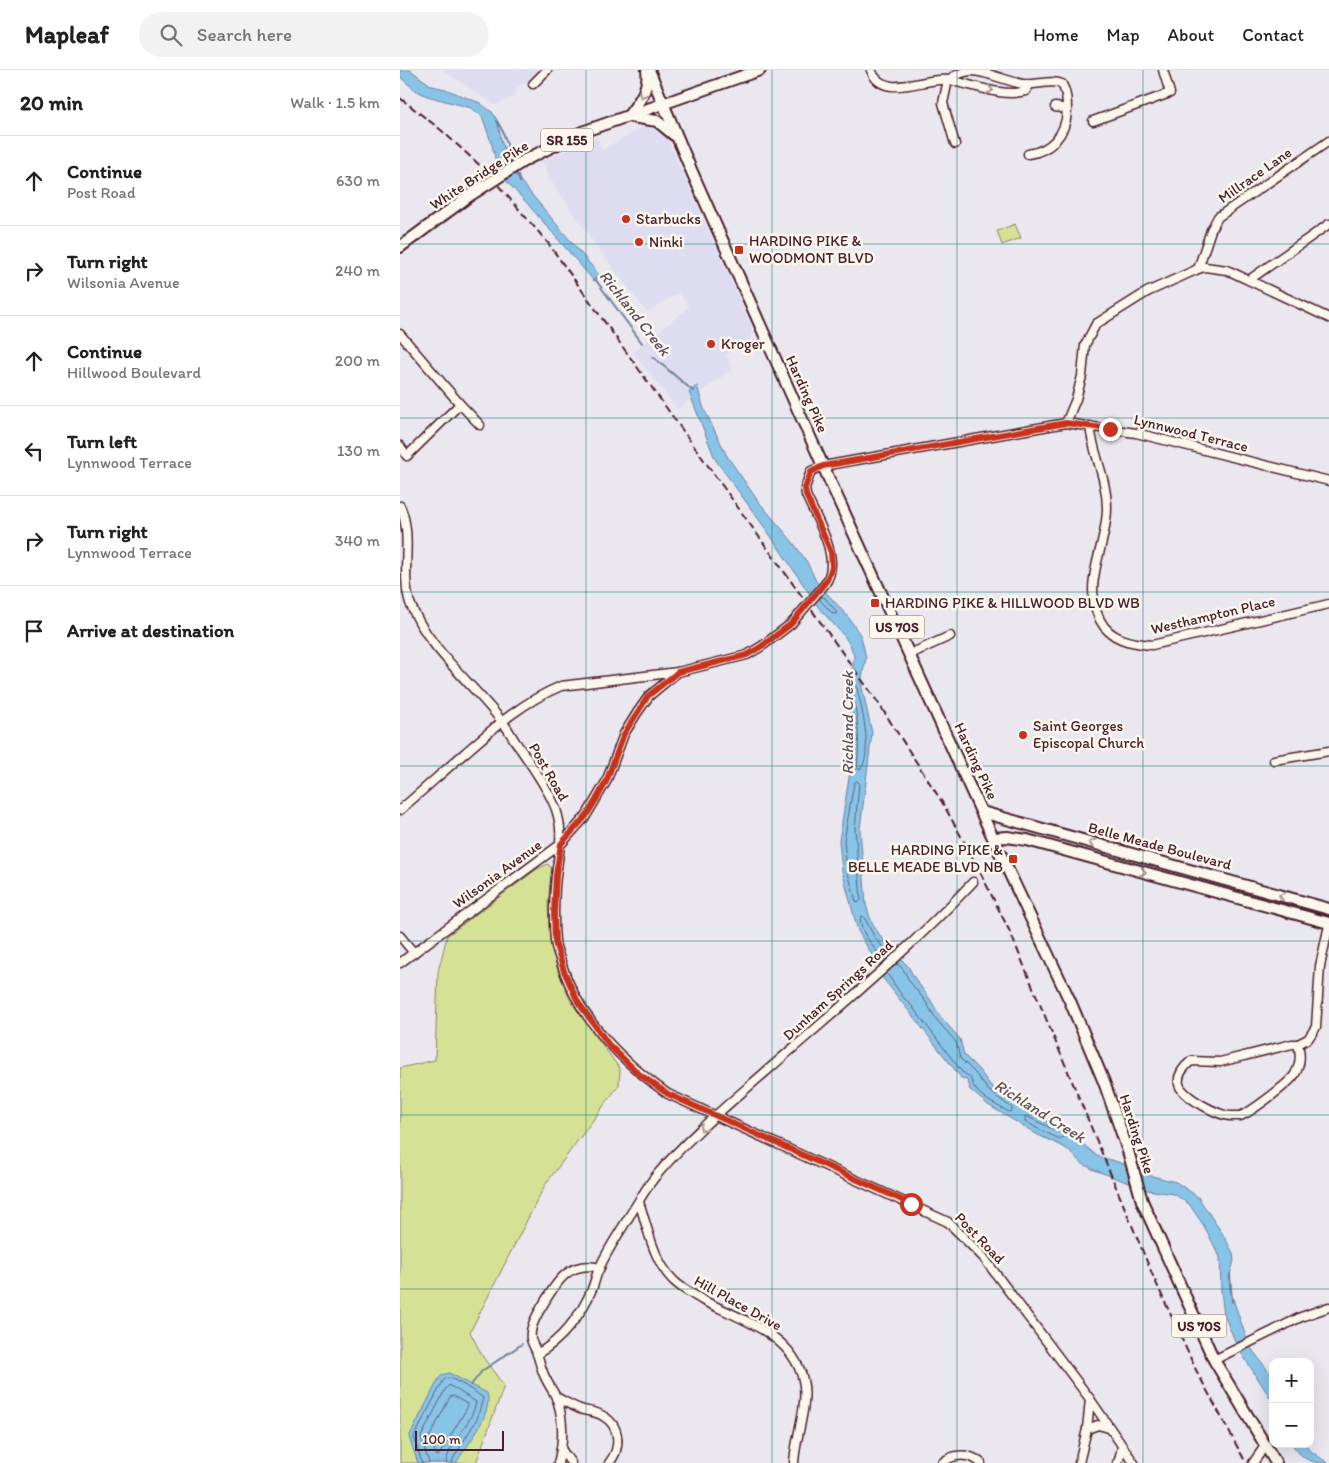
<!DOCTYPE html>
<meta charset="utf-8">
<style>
body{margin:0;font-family:Itim,sans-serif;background:#f2f2f2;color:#202124}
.controls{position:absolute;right:15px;bottom:15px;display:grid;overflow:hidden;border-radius:10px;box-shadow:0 5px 20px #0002}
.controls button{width:45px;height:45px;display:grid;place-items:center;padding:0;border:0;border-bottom:1px solid #e0e0e0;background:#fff;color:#202124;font:25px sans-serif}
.scale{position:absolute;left:15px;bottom:12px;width:89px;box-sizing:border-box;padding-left:5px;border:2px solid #4a1f2b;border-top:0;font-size:14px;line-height:18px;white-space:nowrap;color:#4a1f2b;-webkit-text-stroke:4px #fbf7ec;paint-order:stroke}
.stop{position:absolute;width:15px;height:15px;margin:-11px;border:4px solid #c8321e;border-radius:50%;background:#fff}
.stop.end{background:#c8321e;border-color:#fff;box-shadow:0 1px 5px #0008}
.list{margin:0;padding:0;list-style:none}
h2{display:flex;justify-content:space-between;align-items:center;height:65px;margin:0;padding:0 20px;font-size:21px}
h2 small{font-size:16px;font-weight:400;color:#757577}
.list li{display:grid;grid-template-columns:32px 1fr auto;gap:15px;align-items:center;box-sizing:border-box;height:90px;padding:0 20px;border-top:1px solid #e0e0e0}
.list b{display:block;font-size:19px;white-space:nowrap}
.list p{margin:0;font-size:16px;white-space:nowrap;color:#757577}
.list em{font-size:16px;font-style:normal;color:#757577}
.icon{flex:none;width:28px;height:28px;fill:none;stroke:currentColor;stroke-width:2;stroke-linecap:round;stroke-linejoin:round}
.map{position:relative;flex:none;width:929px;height:1393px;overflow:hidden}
header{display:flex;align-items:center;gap:30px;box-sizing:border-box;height:70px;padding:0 25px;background:#fff;border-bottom:1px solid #e0e0e0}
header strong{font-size:24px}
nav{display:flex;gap:28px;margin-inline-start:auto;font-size:18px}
.search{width:350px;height:45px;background:#f2f2f2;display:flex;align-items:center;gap:12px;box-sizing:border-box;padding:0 18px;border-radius:28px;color:#757577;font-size:19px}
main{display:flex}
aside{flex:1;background:#fff}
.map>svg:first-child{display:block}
</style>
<header>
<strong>Mapleaf</strong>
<div class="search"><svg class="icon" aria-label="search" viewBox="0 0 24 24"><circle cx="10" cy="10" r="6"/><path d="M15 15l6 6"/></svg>Search here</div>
<nav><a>Home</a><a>Map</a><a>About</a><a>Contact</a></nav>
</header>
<main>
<aside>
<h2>20 min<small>Walk · 1.5 km</small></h2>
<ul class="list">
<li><svg class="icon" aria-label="ahead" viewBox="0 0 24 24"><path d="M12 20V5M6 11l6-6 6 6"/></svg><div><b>Continue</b><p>Post Road</p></div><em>630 m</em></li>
<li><svg class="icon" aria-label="right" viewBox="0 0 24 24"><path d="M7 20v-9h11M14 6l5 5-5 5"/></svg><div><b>Turn right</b><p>Wilsonia Avenue</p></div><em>240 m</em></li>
<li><svg class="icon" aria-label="ahead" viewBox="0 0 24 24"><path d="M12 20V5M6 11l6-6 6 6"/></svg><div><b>Continue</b><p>Hillwood Boulevard</p></div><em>200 m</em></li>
<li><svg class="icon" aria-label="left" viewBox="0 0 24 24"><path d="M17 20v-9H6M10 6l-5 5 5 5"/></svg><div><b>Turn left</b><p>Lynnwood Terrace</p></div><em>130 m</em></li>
<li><svg class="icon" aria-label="right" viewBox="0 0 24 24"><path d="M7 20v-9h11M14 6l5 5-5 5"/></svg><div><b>Turn right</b><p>Lynnwood Terrace</p></div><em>340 m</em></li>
<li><svg class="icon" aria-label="arrive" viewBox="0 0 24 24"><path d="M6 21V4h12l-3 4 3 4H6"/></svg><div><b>Arrive at destination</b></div></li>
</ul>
</aside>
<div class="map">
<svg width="929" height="1393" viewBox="0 0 929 1393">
<rect width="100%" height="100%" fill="#eae7ef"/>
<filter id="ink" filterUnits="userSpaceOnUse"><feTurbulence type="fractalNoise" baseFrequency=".02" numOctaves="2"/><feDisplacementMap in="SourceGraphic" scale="10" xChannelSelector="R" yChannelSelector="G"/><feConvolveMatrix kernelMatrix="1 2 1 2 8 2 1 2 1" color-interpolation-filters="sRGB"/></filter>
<g filter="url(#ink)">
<g fill="#dedcf1">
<polygon points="42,0 143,0 136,8 118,16 113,27 95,35"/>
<polygon points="244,57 265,63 352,257 349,275 325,284 332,299 277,339 233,282 289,237 280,222 247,242 200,181 151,111 142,90 197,68 202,80"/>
</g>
<g fill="#d5e295" stroke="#908060">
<polygon points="615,154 621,168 602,175 597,161"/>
<polygon points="148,794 152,799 148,833 150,870 157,898 171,932 220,999 219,1015 145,1115 70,1262 83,1287 104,1316 76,1393 0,1393 0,998 35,990 38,902 47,866 137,799"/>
</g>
<g fill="#88c3e8" stroke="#6f819c">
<polygon points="0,0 10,0 32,16 45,19 80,33 92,42 97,50 102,73 117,107 200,206 194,211 126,132 107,112 97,96 92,75 82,46 71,38 27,26 15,20 0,7"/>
<path d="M297,316L304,339L327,386L358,431L392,471L407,492L416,511L448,547L461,566L466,588L461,613L472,663L460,759L466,834C470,853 480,868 494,881V886L496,889H501L508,896L515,909L530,929L540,946L560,969L564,985L579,1000L591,1016L619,1037L661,1058L676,1068L697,1086L718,1092L744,1104L776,1112L798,1127L824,1166L833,1183L834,1191L829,1208L830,1220L846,1267L853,1281L873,1307V1332L838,1278L824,1245L821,1221L820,1187L804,1156L789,1134L774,1124L747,1120L692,1099L680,1092L670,1081L658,1074L638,1065L588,1035L569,1019L570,1017L566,1009L561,1008L559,1005L482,907V902L458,861L442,801L439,771L454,676L451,640L445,620L453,596L454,586L451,577L445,567L419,538L370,465L315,389L289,322Z"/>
<path d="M49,1303L87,1323C94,1342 66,1377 56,1393H18L9,1367L38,1310L42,1305Z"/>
<path d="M892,1374H905L912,1382L928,1393C910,1393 903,1390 892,1374Z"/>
</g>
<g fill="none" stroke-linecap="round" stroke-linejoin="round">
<g stroke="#636177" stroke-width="1">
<polygon points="421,527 424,527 436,541 436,544 433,544 420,530"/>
<path d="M454,613L456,614C461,635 474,683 460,700L457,698C459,679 459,661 456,642C455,632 450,624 451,614Z"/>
<polygon points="457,711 459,713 455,759 461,830 458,833 456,831 447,800 444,771 454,713"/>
<path d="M482,893C478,877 457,863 461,846L464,847L475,868L488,883L489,887"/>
<path d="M487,902L488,905L503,927L511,935L562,1002C575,1009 570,1013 577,1021C585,1030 598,1036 609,1042L612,1041V1038L588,1020L575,1003L560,988L556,972L536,949L526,932L510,912L503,899L497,894"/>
<polygon points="628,1047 659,1062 662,1065 663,1067 660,1069 640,1060 625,1051 625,1047"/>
<polygon points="53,1326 67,1334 67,1338 39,1385 37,1386 29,1368 50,1327"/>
<path d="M22,1393L14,1367L42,1313C44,1310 44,1309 48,1308C54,1308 79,1324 83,1328L77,1349L53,1389L52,1393"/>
<path d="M29,1393L21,1367L45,1320L49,1315L76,1332C72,1354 47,1376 46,1393"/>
</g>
<g stroke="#6f819c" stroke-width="2">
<polyline points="97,51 103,62 113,93"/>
<polyline points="116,100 120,112"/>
<polyline points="195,209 242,273"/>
<polyline points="253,287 293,321"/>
<polyline points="830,1204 832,1232"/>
<polyline points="71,1315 82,1301 122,1274"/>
</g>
<defs>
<g id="minor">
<path d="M471,0C483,32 526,6 548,10L543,33L555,74"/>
<path d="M548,10C555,5 562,2 570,1C584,0 608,12 623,14C635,16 651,9 662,14C667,23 667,31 667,41C666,64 651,81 628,84"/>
<path d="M548,10C572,14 602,28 626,21L629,15"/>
<polyline points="133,14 147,0"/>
<polyline points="655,37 667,39"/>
<polyline points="693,51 770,23 763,0"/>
<polyline points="798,199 811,160 818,147 929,71"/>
<polyline points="849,210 929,154"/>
<polyline points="0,264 60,334 80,355"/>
<polyline points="666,353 676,329 682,306 685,275 696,254 747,222 798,199 805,197 827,200 929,248"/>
<path d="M690,356C693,384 707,409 707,438C707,477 681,512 700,550C710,570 731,573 752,575L929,534"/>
<polyline points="0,376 7,386 60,334"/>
<path d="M0,436C14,467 0,502 10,533C27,577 71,612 100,649C107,656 111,666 117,674C130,693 143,711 153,732C167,762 157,786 155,817C154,835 153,852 155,870C155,877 159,885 161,892C178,949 221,991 268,1024L548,1152L583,1187L690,1329L734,1393"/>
<path d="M425,514C443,489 416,449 406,425L405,418L411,401L423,396L666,353L736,363L929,411"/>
<polyline points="510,584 550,566"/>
<polyline points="874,690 929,681"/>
<path d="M0,740C22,721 44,701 66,682C97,655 123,632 161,616L278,602L347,585L362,576L391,554"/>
<polyline points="0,866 14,883"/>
<polyline points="0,893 161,774 186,746 206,712 224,664 237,643 249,626 278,602"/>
<path d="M892,974H898C901,985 901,994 895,1004C891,1012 850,1043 840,1046C838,1046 835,1046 833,1046C820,1047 781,1026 779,1014C777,1005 785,996 791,991L820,992Z"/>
<polyline points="898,974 908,969 916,957 920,896 929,855"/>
<path d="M239,1132C248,1158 253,1191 274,1211C282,1219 293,1224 302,1230C340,1249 393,1264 403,1310C409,1335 395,1367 394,1393"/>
<path d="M137,1284C161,1271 182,1244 192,1219C195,1212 196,1204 200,1197C208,1179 220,1162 230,1145C238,1133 245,1119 255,1107C288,1067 330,1033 370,998C439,938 510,879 573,812"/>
<polyline points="814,1290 901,1247 929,1237"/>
<path d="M156,1327C164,1331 172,1336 180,1339C188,1342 196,1341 203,1346C221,1356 221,1379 209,1393"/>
<polyline points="687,1359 698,1355 709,1358"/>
<polyline points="161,1379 171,1393"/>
<path d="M158,1393C164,1372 164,1345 155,1325C151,1318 147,1312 144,1305C141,1298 139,1290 137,1283C135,1278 132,1274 131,1269C129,1257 138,1243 144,1233C157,1211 170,1190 200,1198"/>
<path d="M542,1393C554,1383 570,1383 581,1393"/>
<polyline points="679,1393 687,1359 690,1329"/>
<polyline points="717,1393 719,1390 722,1377"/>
<polyline points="853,1393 865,1376"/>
</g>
<g id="major">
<polyline points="249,0 292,102 423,396 599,781 670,931 704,1012 728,1081 742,1131 814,1290 876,1393"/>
<path d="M229,45C239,32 250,18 247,0"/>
<polyline points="232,47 257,51 274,65"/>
<polyline points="125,90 182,62 360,0"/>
<polyline points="0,177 69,126"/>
<polyline points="582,742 929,839"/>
<polyline points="594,768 607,767 627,770 929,853"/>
</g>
</defs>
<use href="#minor" stroke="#4a1f2b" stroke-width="11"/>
<use href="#major" stroke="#4a1f2b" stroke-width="14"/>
<use href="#minor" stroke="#fbf7ec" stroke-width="8"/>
<use href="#major" stroke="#fbf7ec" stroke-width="10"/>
<polyline stroke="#4a1f2b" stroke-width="2" stroke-dasharray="8 4" stroke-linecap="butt" points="0,28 41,60 85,100 148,173 477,631 542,732 574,790 610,862 753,1206 796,1300 846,1393"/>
<defs>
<polyline id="minor-bridge" points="391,554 425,514"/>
<polyline id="major-bridge" points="69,126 125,90"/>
</defs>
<use href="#minor-bridge" stroke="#4a1f2b" stroke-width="11" stroke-linecap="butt"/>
<use href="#major-bridge" stroke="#4a1f2b" stroke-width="14" stroke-linecap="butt"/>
<use href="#minor-bridge" stroke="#fbf7ec" stroke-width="8"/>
<use href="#major-bridge" stroke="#fbf7ec" stroke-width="10"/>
</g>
<defs><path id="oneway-chevron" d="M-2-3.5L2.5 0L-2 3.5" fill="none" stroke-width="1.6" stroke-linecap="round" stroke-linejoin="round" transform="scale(1.25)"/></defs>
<g stroke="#ab9695">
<use href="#oneway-chevron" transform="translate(590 20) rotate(12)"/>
<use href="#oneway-chevron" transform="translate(242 25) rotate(117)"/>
<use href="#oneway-chevron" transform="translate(692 773) rotate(-164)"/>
<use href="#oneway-chevron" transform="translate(743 802) rotate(15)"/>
<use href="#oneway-chevron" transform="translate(882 826) rotate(-163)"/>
<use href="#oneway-chevron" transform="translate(303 1058) rotate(136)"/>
</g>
</g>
<g fill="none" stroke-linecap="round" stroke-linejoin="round" filter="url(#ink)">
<polyline stroke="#c8321e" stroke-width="6" points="511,1134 268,1024 239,1004 209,975 178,932 164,901 155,872 154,843 156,805 161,774 186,746 196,730 206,712 224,664 248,626 278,602 347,585 362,576 391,554 427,510 432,497 431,482 406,425 405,418 411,402 423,396 666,353 710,359"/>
</g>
<path fill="none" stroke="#0f766e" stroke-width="1" stroke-opacity="0.55" d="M186,0V1393M372,0V1393M557,0V1393M743,0V1393M0,174H929M0,348H929M0,522H929M0,696H929M0,871H929M0,1045H929M0,1219H929"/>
<g fill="#c8321e" stroke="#fbf7ec" stroke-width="2">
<circle cx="226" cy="149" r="5"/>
<circle cx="239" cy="172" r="5"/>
<rect x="334" y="175" width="10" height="10" rx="2.5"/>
<circle cx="311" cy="274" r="5"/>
<rect x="470" y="528" width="10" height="10" rx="2.5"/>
<circle cx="623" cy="665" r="5"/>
<rect x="608" y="784" width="10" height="10" rx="2.5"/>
</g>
<g text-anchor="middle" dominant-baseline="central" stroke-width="5" stroke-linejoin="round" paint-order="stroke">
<g fill="#fbf7ec" stroke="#7f6065" stroke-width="1">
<rect x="141" y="58.5" width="52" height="23" rx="4"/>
<rect x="469.5" y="545.5" width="55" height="23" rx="4"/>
<rect x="771.5" y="1244.5" width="55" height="23" rx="4"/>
</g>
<g font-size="14" font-weight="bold" fill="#4a1f2b">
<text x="167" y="70">SR 155</text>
<text x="497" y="557">US 70S</text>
<text x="799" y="1256">US 70S</text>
</g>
<g font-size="15" fill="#4a1f2b" stroke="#fbf7ec">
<text transform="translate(79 105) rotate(-33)">White Bridge Pike</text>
<text transform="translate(855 105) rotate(-35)">Millrace Lane</text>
<text transform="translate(407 324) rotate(66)">Harding Pike</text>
<text transform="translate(791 363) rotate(14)">Lynnwood Terrace</text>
<text transform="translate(813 545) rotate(-13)">Westhampton Place</text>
<text transform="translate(576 691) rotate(65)">Harding Pike</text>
<text transform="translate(149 702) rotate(60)">Post Road</text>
<text transform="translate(760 776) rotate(15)">Belle Meade Boulevard</text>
<text transform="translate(97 804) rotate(-36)">Wilsonia Avenue</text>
<text transform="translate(438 920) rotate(-42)">Dunham Springs Road</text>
<text transform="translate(737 1064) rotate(72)">Harding Pike</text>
<text transform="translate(580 1168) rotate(46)">Post Road</text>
<text transform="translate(338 1233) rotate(29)">Hill Place Drive</text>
</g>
<g font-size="15" fill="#4a1f2b" stroke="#fbf7ec" text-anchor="start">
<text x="236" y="149">Starbucks</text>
<text x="349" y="171">HARDING PIKE &amp;<tspan x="349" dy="17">WOODMONT BLVD</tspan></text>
<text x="249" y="172">Ninki</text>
<text x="321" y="274">Kroger</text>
<text x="485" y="533">HARDING PIKE &amp; HILLWOOD BLVD WB</text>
<text x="633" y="656">Saint Georges<tspan x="633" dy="17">Episcopal Church</tspan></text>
<text x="603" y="780" text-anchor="end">HARDING PIKE &amp;<tspan x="603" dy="17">BELLE MEADE BLVD NB</tspan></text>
</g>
<g font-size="16" font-style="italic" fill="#5d5064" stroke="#fbf7ec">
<text transform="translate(235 243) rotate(52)">Richland Creek</text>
<text transform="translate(447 653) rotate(-90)">Richland Creek</text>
<text transform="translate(640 1041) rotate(32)">Richland Creek</text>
</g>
</g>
</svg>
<div class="controls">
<button>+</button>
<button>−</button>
</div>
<div class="scale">100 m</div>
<div class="stop" style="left:511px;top:1134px"></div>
<div class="stop end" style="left:710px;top:359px"></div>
</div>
</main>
